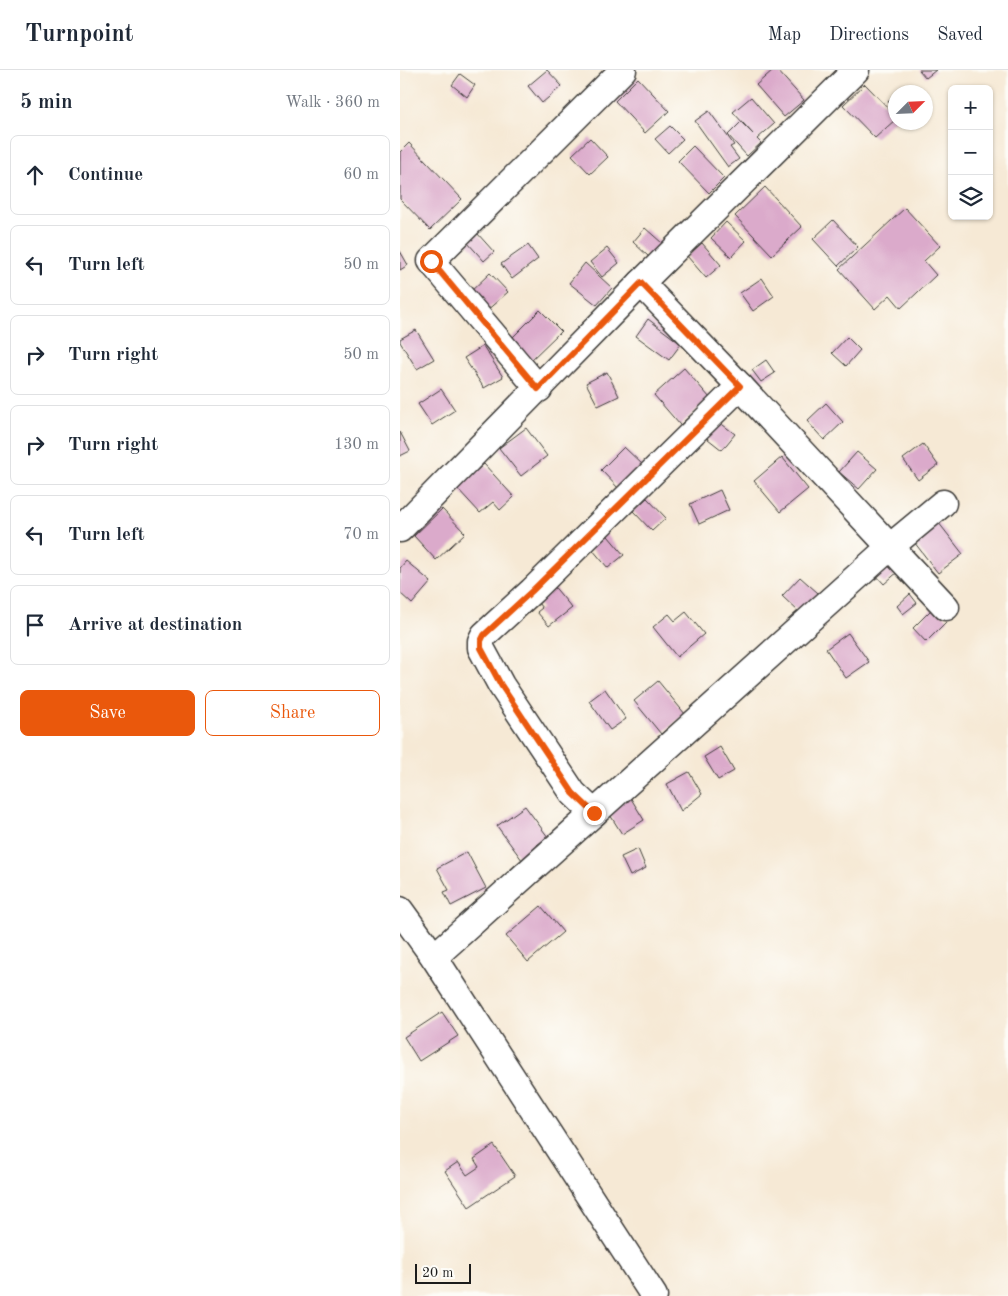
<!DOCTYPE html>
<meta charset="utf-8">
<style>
body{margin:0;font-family:"Old Standard TT",serif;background:#f2f2f3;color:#1f2937}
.controls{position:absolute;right:15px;top:15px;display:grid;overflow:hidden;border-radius:8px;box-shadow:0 1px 4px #0004}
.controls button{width:45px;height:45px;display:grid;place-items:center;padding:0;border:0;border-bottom:1px solid #e0e1e3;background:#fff;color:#1f2937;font:25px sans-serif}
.compass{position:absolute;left:488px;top:15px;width:45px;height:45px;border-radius:50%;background:#fff;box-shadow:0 1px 4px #0004;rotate:66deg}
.scale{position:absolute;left:15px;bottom:12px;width:56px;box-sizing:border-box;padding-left:5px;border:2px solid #1c1c1c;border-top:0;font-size:14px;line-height:18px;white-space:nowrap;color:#1c1c1c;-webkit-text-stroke:4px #fdfcf7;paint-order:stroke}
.stop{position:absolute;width:15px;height:15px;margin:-11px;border:4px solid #ea580c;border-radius:50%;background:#fff}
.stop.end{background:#ea580c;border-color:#fff;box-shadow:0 1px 5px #0008}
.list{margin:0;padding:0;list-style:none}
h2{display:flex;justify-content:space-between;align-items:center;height:65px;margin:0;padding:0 20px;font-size:21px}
h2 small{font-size:16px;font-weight:400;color:#747a83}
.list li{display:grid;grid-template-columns:32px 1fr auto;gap:15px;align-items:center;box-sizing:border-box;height:80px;margin:0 10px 10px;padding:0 10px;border:1px solid #e0e1e3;border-radius:8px}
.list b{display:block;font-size:19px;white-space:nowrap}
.list em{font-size:16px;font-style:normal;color:#747a83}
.actions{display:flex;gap:10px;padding:15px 20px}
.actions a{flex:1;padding:11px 0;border:1px solid #ea580c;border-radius:8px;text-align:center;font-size:18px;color:#ea580c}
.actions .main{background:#ea580c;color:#fff}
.icon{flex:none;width:28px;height:28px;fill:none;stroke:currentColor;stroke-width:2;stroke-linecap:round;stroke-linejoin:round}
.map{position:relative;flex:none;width:608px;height:1226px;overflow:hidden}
header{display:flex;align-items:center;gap:30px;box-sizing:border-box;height:70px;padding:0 25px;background:#fff;border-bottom:1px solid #e0e1e3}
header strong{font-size:24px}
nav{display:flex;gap:28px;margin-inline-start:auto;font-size:18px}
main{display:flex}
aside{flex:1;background:#fff}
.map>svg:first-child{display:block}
</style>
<header>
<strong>Turnpoint</strong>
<nav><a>Map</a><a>Directions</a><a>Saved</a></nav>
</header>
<main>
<aside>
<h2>5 min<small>Walk · 360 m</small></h2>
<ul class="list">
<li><svg class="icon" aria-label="ahead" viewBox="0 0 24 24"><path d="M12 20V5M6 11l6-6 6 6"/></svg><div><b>Continue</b></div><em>60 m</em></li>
<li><svg class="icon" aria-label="left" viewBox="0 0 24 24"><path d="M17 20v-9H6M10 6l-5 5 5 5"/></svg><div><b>Turn left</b></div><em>50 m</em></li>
<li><svg class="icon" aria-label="right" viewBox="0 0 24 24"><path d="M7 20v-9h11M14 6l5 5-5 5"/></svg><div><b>Turn right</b></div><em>50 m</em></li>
<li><svg class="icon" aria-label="right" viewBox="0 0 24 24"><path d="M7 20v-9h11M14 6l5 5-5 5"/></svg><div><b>Turn right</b></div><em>130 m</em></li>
<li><svg class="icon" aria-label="left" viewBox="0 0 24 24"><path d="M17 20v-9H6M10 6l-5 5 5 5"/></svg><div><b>Turn left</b></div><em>70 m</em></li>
<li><svg class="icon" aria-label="arrive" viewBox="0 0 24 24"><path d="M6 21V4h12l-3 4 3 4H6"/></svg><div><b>Arrive at destination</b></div></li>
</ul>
<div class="actions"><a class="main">Save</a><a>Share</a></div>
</aside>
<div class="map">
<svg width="608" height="1226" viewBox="0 0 608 1226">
<rect width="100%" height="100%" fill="#fdfcf7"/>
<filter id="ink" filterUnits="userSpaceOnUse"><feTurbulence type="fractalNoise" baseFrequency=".02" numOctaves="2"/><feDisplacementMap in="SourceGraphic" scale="10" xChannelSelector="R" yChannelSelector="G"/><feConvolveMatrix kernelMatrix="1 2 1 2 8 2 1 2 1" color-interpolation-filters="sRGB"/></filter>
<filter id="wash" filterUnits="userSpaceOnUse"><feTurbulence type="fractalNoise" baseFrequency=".0096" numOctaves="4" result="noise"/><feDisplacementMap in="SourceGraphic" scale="20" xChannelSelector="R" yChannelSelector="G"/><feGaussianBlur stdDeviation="1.12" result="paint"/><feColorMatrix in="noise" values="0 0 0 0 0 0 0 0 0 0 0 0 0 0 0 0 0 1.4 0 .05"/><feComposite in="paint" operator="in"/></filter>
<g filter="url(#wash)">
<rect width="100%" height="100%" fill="#f6e9d5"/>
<g id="blocks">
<g fill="#dbaacb">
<polygon points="147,0 162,16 142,33 128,16"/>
<polygon points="373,0 377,0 404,30 384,47 356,15"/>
<polygon points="519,0 536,0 526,8"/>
<polygon points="60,4 75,15 67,27 52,15"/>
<polygon points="238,8 269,41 245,63 215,31"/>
<polygon points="465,14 496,46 496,49 475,68 443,35"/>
<polygon points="496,23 496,38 488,32"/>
<polygon points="351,27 374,54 357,69 361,73 347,86 328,65 341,52 353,64 333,42"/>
<polygon points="309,41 334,75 330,77 339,89 328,97 295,51"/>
<polygon points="270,56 283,69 268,83 255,69"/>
<polygon points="190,68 208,87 190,104 172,85"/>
<polygon points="9,73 62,129 30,160 0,129 0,82"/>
<polygon points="293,76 324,108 309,123 278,91"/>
<polygon points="365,117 402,157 372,185 335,146"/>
<polygon points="505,138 540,176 524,191 536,205 501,238 490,225 475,239 439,199"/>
<polygon points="433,150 458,177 438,196 413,169"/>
<polygon points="326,152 346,171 331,187 311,168"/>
<polygon points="245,158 262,173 249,187 233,172"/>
<polygon points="77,163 94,182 84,191 67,172"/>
<polygon points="302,173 321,195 306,208 287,186"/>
<polygon points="128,175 138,189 112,209 101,194"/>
<polygon points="207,178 219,193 202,207 190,192"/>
<polygon points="0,181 8,195 0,200"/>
<polygon points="185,193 212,218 197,235 169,213"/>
<polygon points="90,203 108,222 85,242 68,224"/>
<polygon points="362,208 374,226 353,241 340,223"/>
<polygon points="140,240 161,261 128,293 108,272"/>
<polygon points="248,249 281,274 269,290 236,266"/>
<polygon points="16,260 34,289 17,299 0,272 0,269"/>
<polygon points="447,267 460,280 446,296 432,283"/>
<polygon points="83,276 103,307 84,318 64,288"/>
<polygon points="366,290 375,303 361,312 352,300"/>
<polygon points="284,298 310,328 280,355 254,325"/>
<polygon points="207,302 219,326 198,336 186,313"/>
<polygon points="41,319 55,340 32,355 18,334"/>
<polygon points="426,333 443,352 424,370 407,351"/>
<polygon points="315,349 335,364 322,380 303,365"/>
<polygon points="126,358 147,386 121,406 99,378"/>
<polygon points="0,362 10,381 0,386"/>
<polygon points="523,374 538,395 518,410 503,389"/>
<polygon points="224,377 244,396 220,420 201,400"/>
<polygon points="457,382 477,399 459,419 439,402"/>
<polygon points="382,387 408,419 380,442 354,411"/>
<polygon points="84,394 114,427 100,440 93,432 80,443 57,418"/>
<polygon points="320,420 329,440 299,454 290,434"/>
<polygon points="247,428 266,448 252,461 233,441"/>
<polygon points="42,439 65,463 36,490 14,466"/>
<polygon points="535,448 563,484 538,503 511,468"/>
<polygon points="203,460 224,485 208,498 187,473"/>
<polygon points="491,489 500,500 484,514 475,504"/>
<polygon points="6,491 31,512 12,534 0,523 0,498"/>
<polygon points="400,507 418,523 400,543 382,526"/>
<polygon points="152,514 172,538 149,556 137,542 142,538 135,529"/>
<polygon points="510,524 517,533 503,544 497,536"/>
<polygon points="535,536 548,550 526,572 513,558"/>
<polygon points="286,542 304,564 277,587 253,557 269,544 275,551"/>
<polygon points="448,563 469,592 446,608 426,579"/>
<polygon points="258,611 285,644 261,664 234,631"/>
<polygon points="205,619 226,649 210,660 189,631"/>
<polygon points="320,677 334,701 318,710 304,687"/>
<polygon points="289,702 302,724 281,741 267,714"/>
<polygon points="230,727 244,750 222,764 207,740"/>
<polygon points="125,736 148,767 137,775 141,782 125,794 97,756"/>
<polygon points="238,779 246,798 230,806 221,787"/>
<polygon points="67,782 86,818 51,836 44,822 49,820 37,798"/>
<polygon points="141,836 163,862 128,892 106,866"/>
<polygon points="42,942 58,966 19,991 4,967"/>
<polygon points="94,1075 115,1106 69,1137 45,1101 58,1092 67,1105 79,1097 74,1089"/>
</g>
</g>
</g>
<g filter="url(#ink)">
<use href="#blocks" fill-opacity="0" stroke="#3d3b38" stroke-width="1"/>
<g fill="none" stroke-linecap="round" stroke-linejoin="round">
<defs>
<g id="minor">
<polyline points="139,319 31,191 223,0"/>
<polyline points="543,433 490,477 546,537"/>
<polyline points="0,459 241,213 456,0"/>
<polyline points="194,743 173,723 101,615 81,578 81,571 84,565 132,521 340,316"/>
<polyline points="0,840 34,887 254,1226"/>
<polyline points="34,887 490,477 340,316 241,213"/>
</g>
</defs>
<use href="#minor" stroke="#3d3b38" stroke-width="29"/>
<use href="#minor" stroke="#fff" stroke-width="26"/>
</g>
</g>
<g fill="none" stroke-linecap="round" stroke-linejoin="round" filter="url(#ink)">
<polyline stroke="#ea580c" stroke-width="6" points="31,191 138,319 241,213 340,316 132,521 84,565 81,571 81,578 101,615 173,723 194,743"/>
</g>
</svg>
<div class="controls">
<button>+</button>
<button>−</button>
<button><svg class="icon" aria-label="layers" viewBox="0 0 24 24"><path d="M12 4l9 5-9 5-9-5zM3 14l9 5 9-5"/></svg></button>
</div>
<svg class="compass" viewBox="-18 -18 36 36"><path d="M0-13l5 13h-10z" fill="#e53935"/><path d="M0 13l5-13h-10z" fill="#747a83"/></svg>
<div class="scale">20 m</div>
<div class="stop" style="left:31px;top:191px"></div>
<div class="stop end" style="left:194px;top:743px"></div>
</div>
</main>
